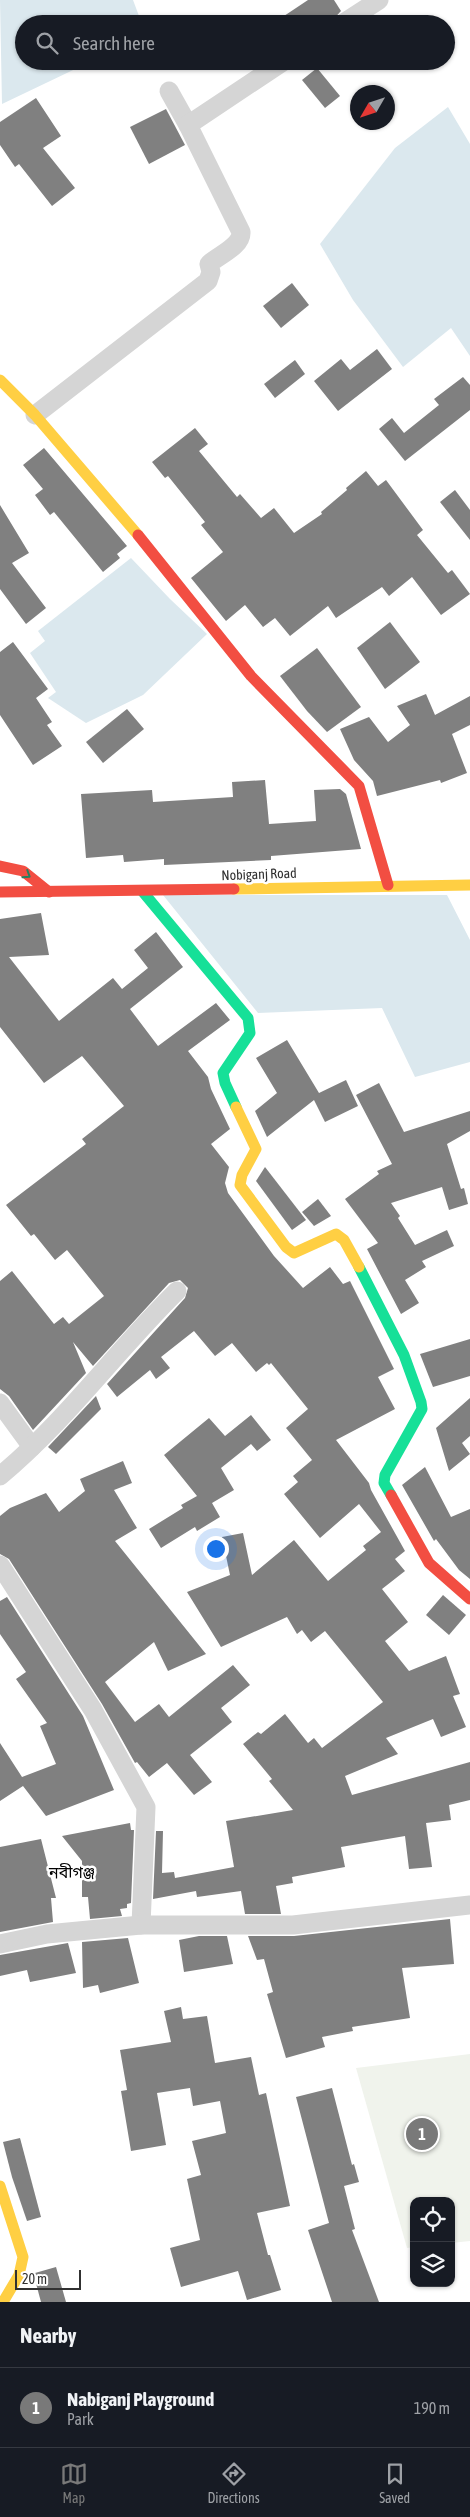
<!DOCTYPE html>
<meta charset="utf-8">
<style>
body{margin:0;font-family:"Asap Condensed","Noto Sans Bengali",sans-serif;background:#242831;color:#f1f3f6}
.controls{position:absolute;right:15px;bottom:15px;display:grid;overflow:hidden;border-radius:10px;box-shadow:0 1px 4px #0004}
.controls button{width:45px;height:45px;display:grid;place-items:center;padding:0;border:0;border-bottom:1px solid #363941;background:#171b24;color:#f1f3f6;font:25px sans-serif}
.compass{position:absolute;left:350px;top:85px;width:45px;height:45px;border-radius:50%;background:#171b24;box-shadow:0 1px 4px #0004;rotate:231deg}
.scale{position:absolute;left:15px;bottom:12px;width:66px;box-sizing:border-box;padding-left:5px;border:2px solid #313131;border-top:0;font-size:14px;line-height:18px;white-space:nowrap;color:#313131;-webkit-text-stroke:4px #fff;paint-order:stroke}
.you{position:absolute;left:215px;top:1548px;width:18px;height:18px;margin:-12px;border:4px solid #fff;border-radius:50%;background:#1a73e8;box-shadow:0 0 0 8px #1a73e833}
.badge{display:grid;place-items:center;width:32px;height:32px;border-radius:50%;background:#797979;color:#fff;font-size:16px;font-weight:700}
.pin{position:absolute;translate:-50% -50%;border:2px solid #fff;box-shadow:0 1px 5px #0006}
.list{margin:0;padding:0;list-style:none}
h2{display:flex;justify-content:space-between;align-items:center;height:65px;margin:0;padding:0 20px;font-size:21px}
h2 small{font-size:16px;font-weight:400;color:#9ea1a6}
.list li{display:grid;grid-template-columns:32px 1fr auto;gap:15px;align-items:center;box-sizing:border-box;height:80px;padding:0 20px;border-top:1px solid #363941}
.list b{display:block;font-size:19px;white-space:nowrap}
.list p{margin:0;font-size:16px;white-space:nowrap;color:#9ea1a6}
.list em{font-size:16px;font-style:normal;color:#9ea1a6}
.icon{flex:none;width:28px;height:28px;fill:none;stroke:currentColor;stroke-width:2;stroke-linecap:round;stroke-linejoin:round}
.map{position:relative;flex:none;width:470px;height:2302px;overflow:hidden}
.search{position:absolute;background:#171b24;box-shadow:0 1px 4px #0004;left:15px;right:15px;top:15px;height:55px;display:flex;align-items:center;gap:12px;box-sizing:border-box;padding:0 18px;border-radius:28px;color:#9ea1a6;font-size:19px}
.sheet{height:145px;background:#171b24}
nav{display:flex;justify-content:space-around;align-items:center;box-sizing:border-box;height:70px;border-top:1px solid #363941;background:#171b24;font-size:14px;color:#9ea1a6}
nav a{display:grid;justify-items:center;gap:2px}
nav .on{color:#797979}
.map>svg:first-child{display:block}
</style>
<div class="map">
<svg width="470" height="2302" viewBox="0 0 470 2302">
<rect width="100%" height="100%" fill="#fff"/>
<polygon fill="#f0f3ec" points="470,2054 470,2241 451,2243 451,2201 414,2201 414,2247 407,2248 356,2068"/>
<g fill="#dbe8ee">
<polygon points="0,0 133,0 142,24 24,24 24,61 92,61 2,104"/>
<polygon points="448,107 470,144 470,356 451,328 403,367 353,300 320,244 395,148"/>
<polygon points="131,558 170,599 207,634 143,695 86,723 48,698 56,692 30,653 45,641 38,631"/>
<polygon points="163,895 447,895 470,940 470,1062 415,1077 382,1008 258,1013"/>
</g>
<g fill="#808080">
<polygon points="308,0 334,0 341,11 329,24 272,24"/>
<polygon points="317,68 340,96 325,108 302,80"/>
<polygon points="36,98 61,136 43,148 75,188 52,206 19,164 15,167 0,145 0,122"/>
<polygon points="166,109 185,145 149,164 130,127"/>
<polygon points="292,283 309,305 281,328 263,306"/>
<polygon points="377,349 392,369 338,411 314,381 341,359 350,370"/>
<polygon points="295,360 305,374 275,398 264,384"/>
<polygon points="463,377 470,385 470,410 405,461 379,429 392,418 404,433 439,405 434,399"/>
<polygon points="195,428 208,444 199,451 237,497 240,494 261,518 274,508 294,533 322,514 321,512 347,490 346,488 366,471 378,486 386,480 423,530 417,535 448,573 452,570 470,594 441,615 412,577 389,596 382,587 336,618 328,606 290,636 275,618 263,627 245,605 226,621 191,578 223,552 201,525 205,522 168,476 165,478 152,462"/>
<polygon points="44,448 127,546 117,554 120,558 103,572 54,512 50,515 35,495 43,489 23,465"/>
<polygon points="455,490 470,510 470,540 440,502"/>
<polygon points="0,505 29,553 12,563 46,608 26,624 0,589"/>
<polygon points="390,622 420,662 385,689 357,648"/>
<polygon points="13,642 48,689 36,698 52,722 47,725 62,746 33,765 0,715 0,652"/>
<polygon points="317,648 361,707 327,732 307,711 280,676"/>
<polygon points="426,694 435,715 470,696 470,725 452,734 467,773 441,783 440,780 377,796 373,781 354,760 340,729 369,717 388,742 410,725 397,706"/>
<polygon points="127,709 144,729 103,763 86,742"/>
<polygon points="265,780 269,824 316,821 314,790 340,789 346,794 361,849 271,856 271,860 164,865 164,859 124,862 123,855 86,858 81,794 152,790 153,802 233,797 232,782"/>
<polygon points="41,913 49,955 9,957 59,1021 113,978 122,989 148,968 134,950 156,932 183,967 130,1009 158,1046 216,1003 230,1020 188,1051 208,1077 211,1089 230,1129 211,1144 229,1167 225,1183 228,1193 274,1256 303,1288 330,1267 343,1284 350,1281 394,1369 378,1377 395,1409 336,1440 369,1483 371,1490 405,1551 395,1559 405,1571 382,1589 408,1622 385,1641 409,1671 446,1656 460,1694 453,1696 466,1727 441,1737 433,1719 386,1738 398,1754 345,1776 352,1795 470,1762 470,1800 449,1805 451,1820 426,1823 432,1867 409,1869 405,1836 341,1847 345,1867 292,1877 293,1883 276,1886 281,1914 245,1914 241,1891 197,1897 196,1891 153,1899 156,1831 163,1831 162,1873 174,1872 175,1878 234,1867 226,1821 293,1810 269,1781 272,1779 243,1744 258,1732 261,1734 285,1714 308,1743 314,1738 322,1748 383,1702 325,1631 311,1642 302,1630 297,1634 287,1617 221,1647 187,1592 230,1575 222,1537 243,1533 252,1575 294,1540 328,1581 366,1550 363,1546 381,1532 359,1504 320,1538 284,1494 298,1482 293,1476 312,1460 286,1428 308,1409 271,1363 269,1365 267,1363 256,1372 232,1343 215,1356 194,1331 161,1357 170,1368 156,1379 150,1370 117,1397 107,1384 185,1298 188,1288 180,1280 169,1283 93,1366 73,1342 86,1373 33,1430 9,1396 0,1389 0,1281 12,1271 54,1324 63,1317 69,1324 104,1296 67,1250 55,1260 34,1234 31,1236 6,1205 86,1144 82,1139 124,1106 82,1056 44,1083 0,1027 0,919"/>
<polygon points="287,1040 319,1093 346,1080 358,1106 325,1122 314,1100 267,1137 255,1111 277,1093 256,1058"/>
<polygon points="379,1083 404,1132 470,1111 470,1131 447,1144 461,1189 464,1188 468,1204 449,1210 442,1187 391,1203 400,1216 398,1218 415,1245 447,1230 454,1246 422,1261 426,1267 405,1280 419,1303 401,1314 367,1249 378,1243 345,1199 379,1174 377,1171 392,1164 356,1095"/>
<polygon points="265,1167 306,1220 292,1230 256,1181"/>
<polygon points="318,1199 331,1216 314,1226 302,1212"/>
<polygon points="470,1339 470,1376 433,1387 420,1354"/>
<polygon points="96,1396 101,1409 56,1454 48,1447"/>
<polygon points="470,1398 470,1436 462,1443 470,1454 449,1471 436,1428"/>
<polygon points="251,1415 271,1440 257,1451 251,1444 221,1468 234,1490 212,1503 220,1517 197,1531 195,1527 161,1548 149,1529 183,1508 181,1505 197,1496 164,1455 209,1418 225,1436"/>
<polygon points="123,1461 132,1483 114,1490 137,1528 115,1541 206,1654 168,1671 154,1642 105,1682 135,1722 159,1704 169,1717 233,1665 250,1685 221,1708 232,1722 190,1755 212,1782 194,1795 167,1763 149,1777 137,1762 135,1763 102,1704 9,1559 0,1554 0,1516 10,1508 46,1493 59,1512 85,1491 80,1479"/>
<polygon points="425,1467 451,1517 470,1509 470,1579 459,1570 436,1539 434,1541 402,1485"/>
<polygon points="443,1595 466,1615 449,1635 426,1615"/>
<polygon points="7,1597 83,1716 114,1790 46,1816 23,1786 0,1801 0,1743 22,1777 56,1764 40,1726 47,1723 16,1679 26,1672 0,1634 0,1601"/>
<polygon points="130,1823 131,1830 134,1830 131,1903 127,1904 127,1908 120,1909 122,1916 90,1919 88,1897 82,1897 82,1861 62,1836"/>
<polygon points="41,1839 56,1898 51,1898 53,1922 0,1932 0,1847"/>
<polygon points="450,1919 454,1964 402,1968 410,2018 352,2027 353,2031 322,2037 325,2047 286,2058 267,1994 273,1992 264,1959 257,1960 248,1936 294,1936"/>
<polygon points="199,1936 227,1936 233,1964 184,1972 179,1940"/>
<polygon points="128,1938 139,1983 100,1993 98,1985 83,1988 82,1942"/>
<polygon points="68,1943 76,1973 30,1982 27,1970 0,1976 0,1955"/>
<polygon points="181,2007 183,2019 207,2016 215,2063 251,2057 259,2095 266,2093 290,2206 257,2213 268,2255 270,2255 281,2290 247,2300 238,2271 181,2287 170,2248 200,2240 187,2179 201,2175 192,2141 226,2133 220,2101 193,2106 190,2088 157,2093 166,2145 131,2151 121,2091 127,2090 120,2050 171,2042 164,2011"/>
<polygon points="332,2088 352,2165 354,2164 359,2182 344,2186 355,2229 352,2230 379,2302 332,2302 308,2230 329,2223 296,2097"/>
<polygon points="20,2138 41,2217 27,2221 12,2177 3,2142"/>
<polygon points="56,2267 66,2302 41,2302 34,2276 35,2273"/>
</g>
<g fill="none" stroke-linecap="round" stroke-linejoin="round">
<g stroke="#d5d5d5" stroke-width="19">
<polyline points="342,24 379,0"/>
<polyline points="169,91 188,125"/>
<path d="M35,415L208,281L211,272L209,264C219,255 242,246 241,232L188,125L284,61"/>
<polyline points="0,1403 32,1447"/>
<path d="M0,1476C66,1421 116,1351 177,1291"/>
<polyline points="0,1565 93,1710 146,1807 141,1925"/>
<polyline points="0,1944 47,1934 141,1925 293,1925 470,1905"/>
</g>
<g stroke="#16e098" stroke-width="11">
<polyline points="143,892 248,1018 250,1033 223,1073 225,1083 236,1107"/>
<polyline points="359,1267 404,1355 421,1402 422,1409 385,1475 384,1483 391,1495"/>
</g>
<g stroke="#ffcf43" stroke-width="11">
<polyline points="0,380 35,415 138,535"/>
<polyline points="234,889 470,885"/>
<polyline points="236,1107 256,1149 242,1175 240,1185 286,1247 294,1253 336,1234 344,1240 359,1267"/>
<polyline points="0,2186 23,2257 19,2275 3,2302"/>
</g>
<g stroke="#f24e42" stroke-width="11">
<polyline points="138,535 251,676 359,786 388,885"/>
<polyline points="0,866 23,871 49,892"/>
<polyline points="0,892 234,889"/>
<polyline points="391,1495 429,1563 470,1599"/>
</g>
</g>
<defs><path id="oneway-chevron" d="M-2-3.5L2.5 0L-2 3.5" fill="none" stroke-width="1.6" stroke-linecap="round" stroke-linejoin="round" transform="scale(1.25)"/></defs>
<use stroke="#25805f" href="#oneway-chevron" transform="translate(27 875) rotate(33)"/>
<g text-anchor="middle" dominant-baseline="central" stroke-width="5" stroke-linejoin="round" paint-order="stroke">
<g font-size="14" fill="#313131" stroke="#fff">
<text transform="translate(259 874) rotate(-2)">Nobiganj Road</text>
</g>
<g font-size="16" fill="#000" stroke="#fff">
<text x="72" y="1872">নবীগঞ্জ</text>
</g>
</g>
</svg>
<div class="controls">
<button><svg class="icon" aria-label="locate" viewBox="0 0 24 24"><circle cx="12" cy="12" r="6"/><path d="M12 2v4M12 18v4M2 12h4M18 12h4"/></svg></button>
<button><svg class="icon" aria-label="layers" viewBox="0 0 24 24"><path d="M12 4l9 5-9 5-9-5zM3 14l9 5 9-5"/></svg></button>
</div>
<svg class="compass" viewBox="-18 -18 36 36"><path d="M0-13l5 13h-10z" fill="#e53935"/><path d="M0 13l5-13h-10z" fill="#9ea1a6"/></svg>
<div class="scale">20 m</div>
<div class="you"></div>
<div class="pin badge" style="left:422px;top:2134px">1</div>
<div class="search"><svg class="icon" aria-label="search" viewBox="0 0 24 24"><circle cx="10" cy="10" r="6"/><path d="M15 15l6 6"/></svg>Search here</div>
</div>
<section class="sheet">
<h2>Nearby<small></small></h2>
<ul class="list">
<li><span class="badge">1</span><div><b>Nabiganj Playground</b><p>Park</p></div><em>190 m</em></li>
</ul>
</section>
<nav>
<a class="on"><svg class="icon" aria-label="map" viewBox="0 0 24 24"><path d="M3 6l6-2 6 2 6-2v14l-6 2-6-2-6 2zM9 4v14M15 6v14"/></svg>Map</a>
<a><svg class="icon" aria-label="directions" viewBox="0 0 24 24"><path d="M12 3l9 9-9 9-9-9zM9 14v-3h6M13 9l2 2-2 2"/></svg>Directions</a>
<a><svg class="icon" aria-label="saved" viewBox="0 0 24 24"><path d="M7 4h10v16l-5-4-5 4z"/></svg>Saved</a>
</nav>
